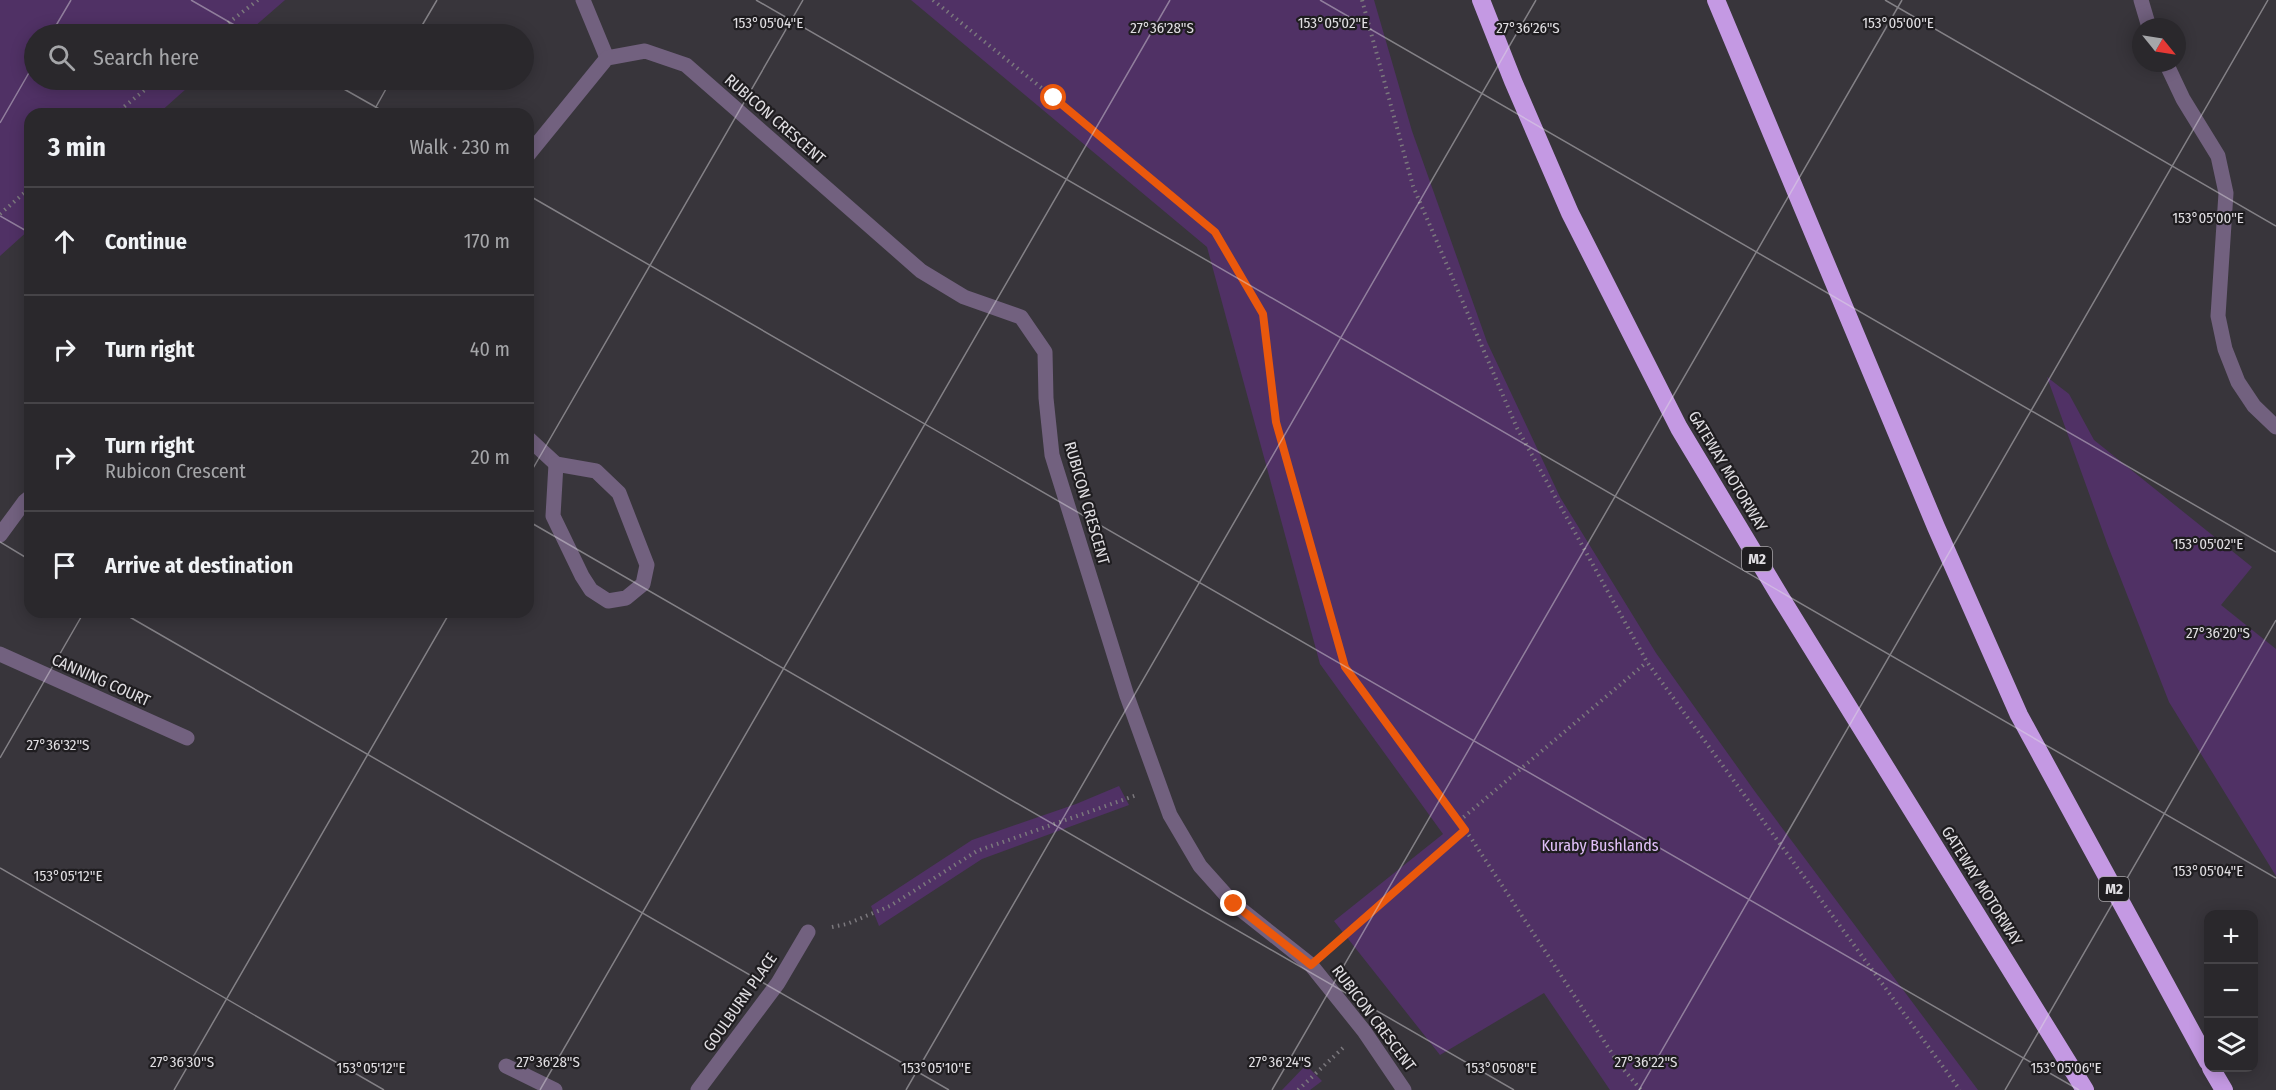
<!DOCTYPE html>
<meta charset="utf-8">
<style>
body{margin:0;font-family:"Fira Sans Condensed",sans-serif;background:#363438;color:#f1f3f6}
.controls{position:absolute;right:18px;bottom:18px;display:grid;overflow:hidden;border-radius:12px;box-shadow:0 3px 15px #0003}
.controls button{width:54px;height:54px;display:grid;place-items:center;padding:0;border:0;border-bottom:2px solid #464448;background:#2a282c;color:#f1f3f6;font:30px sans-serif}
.compass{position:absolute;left:2132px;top:18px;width:54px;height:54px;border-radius:50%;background:#2a282c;box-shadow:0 3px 15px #0003;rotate:120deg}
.stop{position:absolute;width:18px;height:18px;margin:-14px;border:4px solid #ea580c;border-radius:50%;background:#fff}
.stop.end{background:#ea580c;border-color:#fff;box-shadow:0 2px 6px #0008}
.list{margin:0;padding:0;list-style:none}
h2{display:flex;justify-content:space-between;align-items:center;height:78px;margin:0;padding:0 24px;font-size:26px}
h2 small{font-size:20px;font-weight:400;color:#a5a6a9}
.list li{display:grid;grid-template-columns:39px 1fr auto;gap:18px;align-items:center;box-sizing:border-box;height:108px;padding:0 24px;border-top:2px solid #464448}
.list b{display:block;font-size:22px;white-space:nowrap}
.list p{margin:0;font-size:20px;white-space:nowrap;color:#a5a6a9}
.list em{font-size:20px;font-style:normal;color:#a5a6a9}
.icon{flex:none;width:33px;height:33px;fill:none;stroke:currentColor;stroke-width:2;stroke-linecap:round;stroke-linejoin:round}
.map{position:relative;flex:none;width:2276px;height:1090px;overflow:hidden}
.search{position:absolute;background:#2a282c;box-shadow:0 3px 15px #0003;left:24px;top:24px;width:510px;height:66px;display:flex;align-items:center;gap:15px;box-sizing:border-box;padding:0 21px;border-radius:33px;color:#a5a6a9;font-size:22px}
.panel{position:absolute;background:#2a282c;box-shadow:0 3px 15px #0003;left:24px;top:108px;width:510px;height:510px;border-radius:18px}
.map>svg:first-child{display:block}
</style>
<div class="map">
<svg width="2276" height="1090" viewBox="0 0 2276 1090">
<rect width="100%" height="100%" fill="#38353b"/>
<g fill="#503165">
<polygon points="0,0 285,0 246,34 34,34 34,80 196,80 158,114 30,114 30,229 0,256"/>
<polygon points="911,0 1374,0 1412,131 1487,342 1560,497 1656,653 1756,793 1978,1090 1610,1090 1544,993 1440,1055 1334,921 1443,834 1320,664 1207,247"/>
<polygon points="2047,377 2069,394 2094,440 2252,567 2221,605 2276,649 2276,876 2169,702 2108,546"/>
<polygon points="1119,786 1129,805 982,859 879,926 871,906 972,840 1076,804"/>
<polygon points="1306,1065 1322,1081 1310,1090 1282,1090"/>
</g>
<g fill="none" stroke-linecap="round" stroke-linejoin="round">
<g stroke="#7b787d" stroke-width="4" stroke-dasharray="1.5 4.5" stroke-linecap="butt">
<polyline points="933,0 1122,153 1215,232 1263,314 1276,422 1345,667 1471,838 1619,1064 1641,1090"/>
<polyline points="1362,0 1413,186 1517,428 1647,662 1960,1090"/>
<polyline points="214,34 258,0"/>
<polyline points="115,114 157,80"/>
<polyline points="0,214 30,188"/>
<polyline points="1459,821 1647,662"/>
<polyline points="832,927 847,924 890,906 977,851 1137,795"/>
<polyline points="1330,948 1465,830"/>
<polyline points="1298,1090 1345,1046"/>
</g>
<g stroke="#72617f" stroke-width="15">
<polyline points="583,0 607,58"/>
<polyline points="2141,0 2149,27"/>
<polyline points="2166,63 2183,99 2218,156 2226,193 2218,316 2225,349 2238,382 2254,406 2276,427"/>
<polyline points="528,155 607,58 645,51 686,65 921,271 964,297 1021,317 1045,352 1046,398 1052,455 1127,696 1170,815 1200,866 1234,904 1311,965 1364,1031 1404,1090"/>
<polyline points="528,438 556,464"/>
<polygon points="556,464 596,471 619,493 647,565 643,584 626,598 608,601 591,590 582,576 553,516"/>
<polyline points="0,535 25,501 30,497"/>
<polyline points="0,654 187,738"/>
<polyline points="506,1066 555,1090"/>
<polyline points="698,1090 778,983 808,932"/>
</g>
<g stroke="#c499e3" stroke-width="18">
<polyline points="1481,0 1513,81 1570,213 1679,428 1781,598 2085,1090"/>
<polyline points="1716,0 1936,527 2019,715 2208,1062"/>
<polyline points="2211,1068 2224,1090"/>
</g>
</g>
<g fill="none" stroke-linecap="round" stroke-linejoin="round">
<polyline stroke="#ea580c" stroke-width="8" points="1054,98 1215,232 1263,314 1276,422 1345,667 1465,830 1311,965 1234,904"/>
</g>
<path fill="none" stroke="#e0dee2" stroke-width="1.5" stroke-opacity="0.45" d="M191,0L250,34M756,0L2276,878M1320,0L2276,552M1885,0L2276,226M51,34L71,0M417,34L437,0M328,80L388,114M372,114L391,80M0,123L34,64M528,195L2079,1090M0,216L30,233M528,477L803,0M528,521L1514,1090M0,542L30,560M121,612L949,1090M0,758L84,612M0,868L384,1090M174,1090L450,612M540,1090L1170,0M906,1090L1536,0M1272,1090L1902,0M1639,1090L2268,0M2005,1090L2276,620"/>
<g text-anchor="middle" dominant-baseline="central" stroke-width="4.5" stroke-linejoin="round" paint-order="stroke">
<g fill="#1f1d20" stroke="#a6a4a8" stroke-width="1.5">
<rect x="1742" y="547" width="30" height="24" rx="4.5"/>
<rect x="2099" y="877" width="30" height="24" rx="4.5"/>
</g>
<g font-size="15" font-weight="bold" fill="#e0dee2">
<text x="1757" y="559">M2</text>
<text x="2114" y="889">M2</text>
</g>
<g font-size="16" fill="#e0dee2" stroke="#1f1d20">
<text transform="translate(775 119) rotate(41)">RUBICON CRESCENT</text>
<text transform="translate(1728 471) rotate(59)">GATEWAY MOTORWAY</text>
<text transform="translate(1087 503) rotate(74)">RUBICON CRESCENT</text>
<text transform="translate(101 680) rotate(24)">CANNING COURT</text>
<text transform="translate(1982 886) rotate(58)">GATEWAY MOTORWAY</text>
<text transform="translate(740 1002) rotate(-55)">GOULBURN PLACE</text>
<text transform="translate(1374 1018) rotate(53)">RUBICON CRESCENT</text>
</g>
<g font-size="16" fill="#e1c0f9" stroke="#1f1d20">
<text x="1600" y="845">Kuraby Bushlands</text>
</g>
</g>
<g font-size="15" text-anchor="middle" fill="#e0dee2" stroke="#1f1d20" stroke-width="4.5" stroke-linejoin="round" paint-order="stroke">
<text x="1898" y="28">153°05'00"E</text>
<text x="768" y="28">153°05'04"E</text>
<text x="1333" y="28">153°05'02"E</text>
<text x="1162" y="33">27°36'28"S</text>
<text x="1528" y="33">27°36'26"S</text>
<text x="2208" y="223">153°05'00"E</text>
<text x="2208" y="549">153°05'02"E</text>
<text x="2218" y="638">27°36'20"S</text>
<text x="58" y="750">27°36'32"S</text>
<text x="2208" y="876">153°05'04"E</text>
<text x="68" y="881">153°05'12"E</text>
<text x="182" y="1067">27°36'30"S</text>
<text x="548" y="1067">27°36'28"S</text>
<text x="1280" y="1067">27°36'24"S</text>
<text x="1646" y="1067">27°36'22"S</text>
<text x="371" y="1073">153°05'12"E</text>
<text x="936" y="1073">153°05'10"E</text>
<text x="1501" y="1073">153°05'08"E</text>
<text x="2066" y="1073">153°05'06"E</text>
</g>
</svg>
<div class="controls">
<button>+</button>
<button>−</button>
<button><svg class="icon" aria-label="layers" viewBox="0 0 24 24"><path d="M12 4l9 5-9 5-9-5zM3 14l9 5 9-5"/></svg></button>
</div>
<svg class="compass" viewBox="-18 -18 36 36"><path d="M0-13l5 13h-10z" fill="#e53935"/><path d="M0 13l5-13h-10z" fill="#a5a6a9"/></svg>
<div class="stop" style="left:1054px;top:98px"></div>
<div class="stop end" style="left:1234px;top:904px"></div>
<div class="search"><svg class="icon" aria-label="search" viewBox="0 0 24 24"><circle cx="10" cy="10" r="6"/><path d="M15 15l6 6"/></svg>Search here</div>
<section class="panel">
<h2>3 min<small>Walk · 230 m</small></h2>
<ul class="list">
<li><svg class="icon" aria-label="ahead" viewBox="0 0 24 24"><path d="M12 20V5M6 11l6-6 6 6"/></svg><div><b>Continue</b></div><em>170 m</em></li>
<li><svg class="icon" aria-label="right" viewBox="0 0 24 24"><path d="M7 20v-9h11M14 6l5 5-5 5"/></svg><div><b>Turn right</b></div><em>40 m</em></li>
<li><svg class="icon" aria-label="right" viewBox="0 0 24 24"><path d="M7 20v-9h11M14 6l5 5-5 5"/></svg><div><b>Turn right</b><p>Rubicon Crescent</p></div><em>20 m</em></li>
<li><svg class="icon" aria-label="arrive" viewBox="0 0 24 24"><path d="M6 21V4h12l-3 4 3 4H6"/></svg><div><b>Arrive at destination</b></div></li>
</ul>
</section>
</div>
